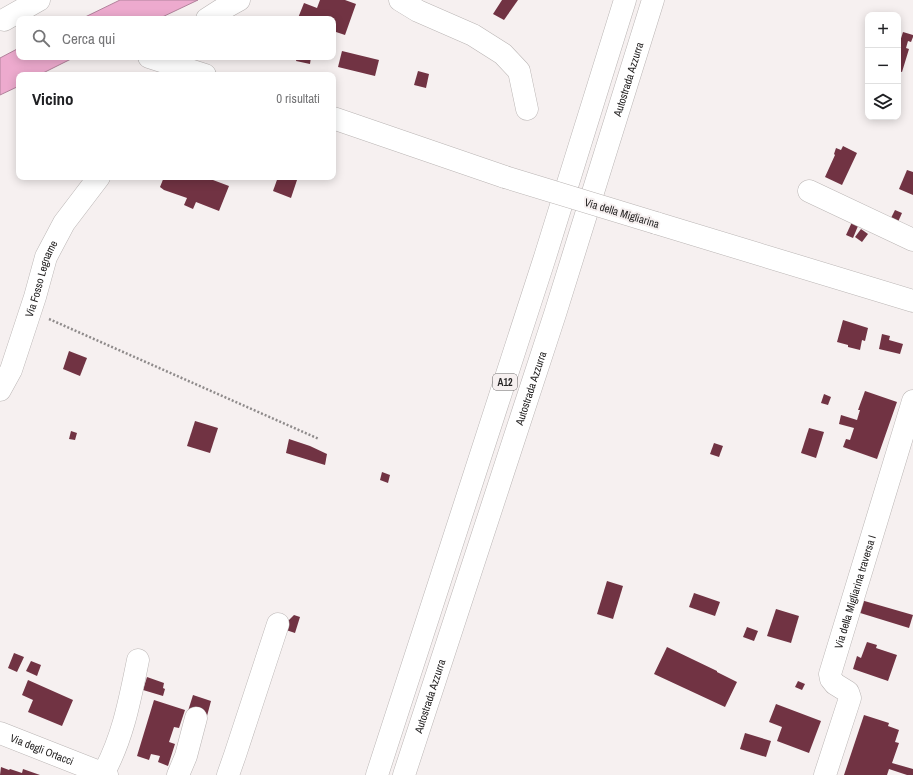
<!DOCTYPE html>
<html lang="it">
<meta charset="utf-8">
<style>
body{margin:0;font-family:"Archivo Narrow",sans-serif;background:#f2f2f2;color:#202124}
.controls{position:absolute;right:12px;top:12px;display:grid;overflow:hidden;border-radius:8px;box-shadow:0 2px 10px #0003}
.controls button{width:36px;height:36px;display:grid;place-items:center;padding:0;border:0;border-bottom:1px solid #e0e0e0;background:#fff;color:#202124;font:20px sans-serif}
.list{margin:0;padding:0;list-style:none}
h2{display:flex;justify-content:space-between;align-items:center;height:52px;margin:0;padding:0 16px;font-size:17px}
h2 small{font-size:13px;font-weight:400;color:#757577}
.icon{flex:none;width:22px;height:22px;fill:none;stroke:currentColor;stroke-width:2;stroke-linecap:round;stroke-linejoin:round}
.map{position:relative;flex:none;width:913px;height:775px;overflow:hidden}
.search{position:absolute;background:#fff;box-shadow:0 2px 10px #0003;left:16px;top:16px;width:320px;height:44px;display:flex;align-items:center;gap:10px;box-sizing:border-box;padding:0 14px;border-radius:8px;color:#757577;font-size:15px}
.panel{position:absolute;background:#fff;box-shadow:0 2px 10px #0003;left:16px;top:72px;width:320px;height:108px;border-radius:8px}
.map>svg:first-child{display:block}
</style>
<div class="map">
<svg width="913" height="775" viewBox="0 0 913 775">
<rect width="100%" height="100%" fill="#f6f0f0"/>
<g fill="#edaace" stroke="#b1829b">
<polygon points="120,0 198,0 158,19 81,19"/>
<polygon points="19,48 19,57 75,57 39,75 19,75 19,86 0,95 0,58"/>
</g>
<g fill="#713343">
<polygon points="320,0 345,0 356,4 345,35 333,31 333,19 301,19 298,18 304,3 317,8"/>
<polygon points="502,0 518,0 504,20 493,14"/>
<polygon points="903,32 913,35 913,37 911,42 908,41 906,48 909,49 902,72 898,71 898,48"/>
<polygon points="342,51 379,60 375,76 338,67"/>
<polygon points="297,57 311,57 310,64 296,61"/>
<polygon points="418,71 429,74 426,88 414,85"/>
<polygon points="843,146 857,153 842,185 825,177 835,155 834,154 836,148 841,150"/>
<polygon points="907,170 913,172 913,195 899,189"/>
<polygon points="164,177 205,177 229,186 219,211 196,202 193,209 184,205 187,198 164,190 160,187"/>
<polygon points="278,177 298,177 291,198 273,191"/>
<polygon points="895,210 902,213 898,222 891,218"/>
<polygon points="852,222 858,226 853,238 846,235"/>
<polygon points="861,229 868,234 862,242 855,237"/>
<polygon points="843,320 868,328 865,341 862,340 860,350 848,347 848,345 837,342"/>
<polygon points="882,334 890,336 889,340 903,344 900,354 879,349"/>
<polygon points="69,351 87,358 80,376 63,369"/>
<polygon points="865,391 897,402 877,459 843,447 846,439 850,440 854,428 839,424 841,415 857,420 860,410 858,410"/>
<polygon points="824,394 831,397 828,405 821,403"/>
<polygon points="195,421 218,428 210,453 187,446"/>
<polygon points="809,428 824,432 816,458 801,453"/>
<polygon points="71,431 77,433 75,440 69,439"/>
<polygon points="289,439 310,446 327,454 325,465 286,453"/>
<polygon points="714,443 723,446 719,457 710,454"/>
<polygon points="382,472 390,475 388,483 380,480"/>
<polygon points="607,581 623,586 613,619 597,614"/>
<polygon points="694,593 720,602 715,616 689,607"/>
<polygon points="861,600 913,615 909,628 857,612"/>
<polygon points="776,609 799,616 791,643 767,636"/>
<polygon points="294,615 300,617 295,633 286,630 288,621"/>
<polygon points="747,627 758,631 754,641 743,637"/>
<polygon points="867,642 877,645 876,648 897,655 888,681 853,669 857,656 861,658"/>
<polygon points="667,647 717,671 717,672 737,682 725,707 654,674"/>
<polygon points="14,653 24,657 17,672 8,668"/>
<polygon points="31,661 41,665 37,676 26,671"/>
<polygon points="147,677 164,683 163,688 165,689 163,696 143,690"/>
<polygon points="28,680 73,700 62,726 28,712 33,700 22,695"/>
<polygon points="798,681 805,684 802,690 795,687"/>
<polygon points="193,695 211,701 207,716 188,711"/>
<polygon points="154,700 185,710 179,728 174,727 169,742 175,744 168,766 158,762 160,756 151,754 149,760 137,756"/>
<polygon points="776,704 821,721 809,753 777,741 782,727 769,722"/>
<polygon points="864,715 889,723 888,726 899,730 895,742 899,743 892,763 913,769 913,775 907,775 889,769 887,775 844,775"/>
<polygon points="745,733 771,741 766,757 740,749"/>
<polygon points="1,767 9,770 10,769 22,773 23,769 40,775 0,775"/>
</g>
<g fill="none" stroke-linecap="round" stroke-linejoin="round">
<defs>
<g id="minor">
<polyline points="400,0 418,11 473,35 503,54 519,71 527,109"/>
<polyline points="207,19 221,10 239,0"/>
<polyline points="4,20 39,0"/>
<polyline points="149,57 205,75"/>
<polyline points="333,118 505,177"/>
<polyline points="809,191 913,240"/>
<polyline points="656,223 913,301"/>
<path id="s1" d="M0,390L11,370L35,297L46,257L64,223L99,177"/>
<path id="s2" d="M0,733L107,775"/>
<path d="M103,774C123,738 130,699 138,660"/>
<polyline points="178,775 186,756 196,718"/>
<polyline points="228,775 235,755 278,624"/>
<path id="s3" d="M825,775L850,698L848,692L835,684L831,679L830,674L913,401"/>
</g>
<g id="highway">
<polyline points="377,775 545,257 625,0"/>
<path id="s4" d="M404,775L555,314L653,0"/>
</g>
</defs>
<use href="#minor" stroke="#bab5b4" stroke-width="23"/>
<use href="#highway" stroke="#bab5b4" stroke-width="23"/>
<polyline stroke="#8f8b8b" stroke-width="2.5" stroke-dasharray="2 2" stroke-linecap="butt" points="49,319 319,439"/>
<use href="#minor" stroke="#fff" stroke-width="22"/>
<use href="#highway" stroke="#fff" stroke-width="22"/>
<defs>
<polyline id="minor-bridge" points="505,177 656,223"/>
</defs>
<use href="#minor-bridge" stroke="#bab5b4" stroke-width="23" stroke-linecap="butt"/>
<use href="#minor-bridge" stroke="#fff" stroke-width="22"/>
</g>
<g text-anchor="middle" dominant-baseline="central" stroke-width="4" stroke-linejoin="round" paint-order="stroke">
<rect fill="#f6f0f0" stroke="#646161" stroke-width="1" x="493" y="374" width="24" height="16" rx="3"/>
<g font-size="10" font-weight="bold" fill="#262424">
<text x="505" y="382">A12</text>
</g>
<g font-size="11" fill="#262424" stroke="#f6f0f0">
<text stroke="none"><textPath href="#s4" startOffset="731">Autostrada Azzurra</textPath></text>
<text transform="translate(622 213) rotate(17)">Via della Migliarina</text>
<text stroke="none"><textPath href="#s1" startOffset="119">Via Fosso Legname</textPath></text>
<text stroke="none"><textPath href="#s4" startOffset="407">Autostrada Azzurra</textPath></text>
<text stroke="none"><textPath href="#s3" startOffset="200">Via della Migliarina traversa I</textPath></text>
<text stroke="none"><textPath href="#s4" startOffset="83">Autostrada Azzurra</textPath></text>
<text stroke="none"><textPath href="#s2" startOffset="45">Via degli Ortacci</textPath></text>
</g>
</g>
</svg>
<div class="controls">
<button>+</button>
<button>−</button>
<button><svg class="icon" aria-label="layers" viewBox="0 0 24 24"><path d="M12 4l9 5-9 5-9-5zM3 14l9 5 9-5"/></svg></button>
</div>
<div class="search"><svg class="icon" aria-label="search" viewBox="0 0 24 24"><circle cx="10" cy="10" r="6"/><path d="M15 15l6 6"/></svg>Cerca qui</div>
<section class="panel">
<h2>Vicino<small>0 risultati</small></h2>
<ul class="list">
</ul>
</section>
</div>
